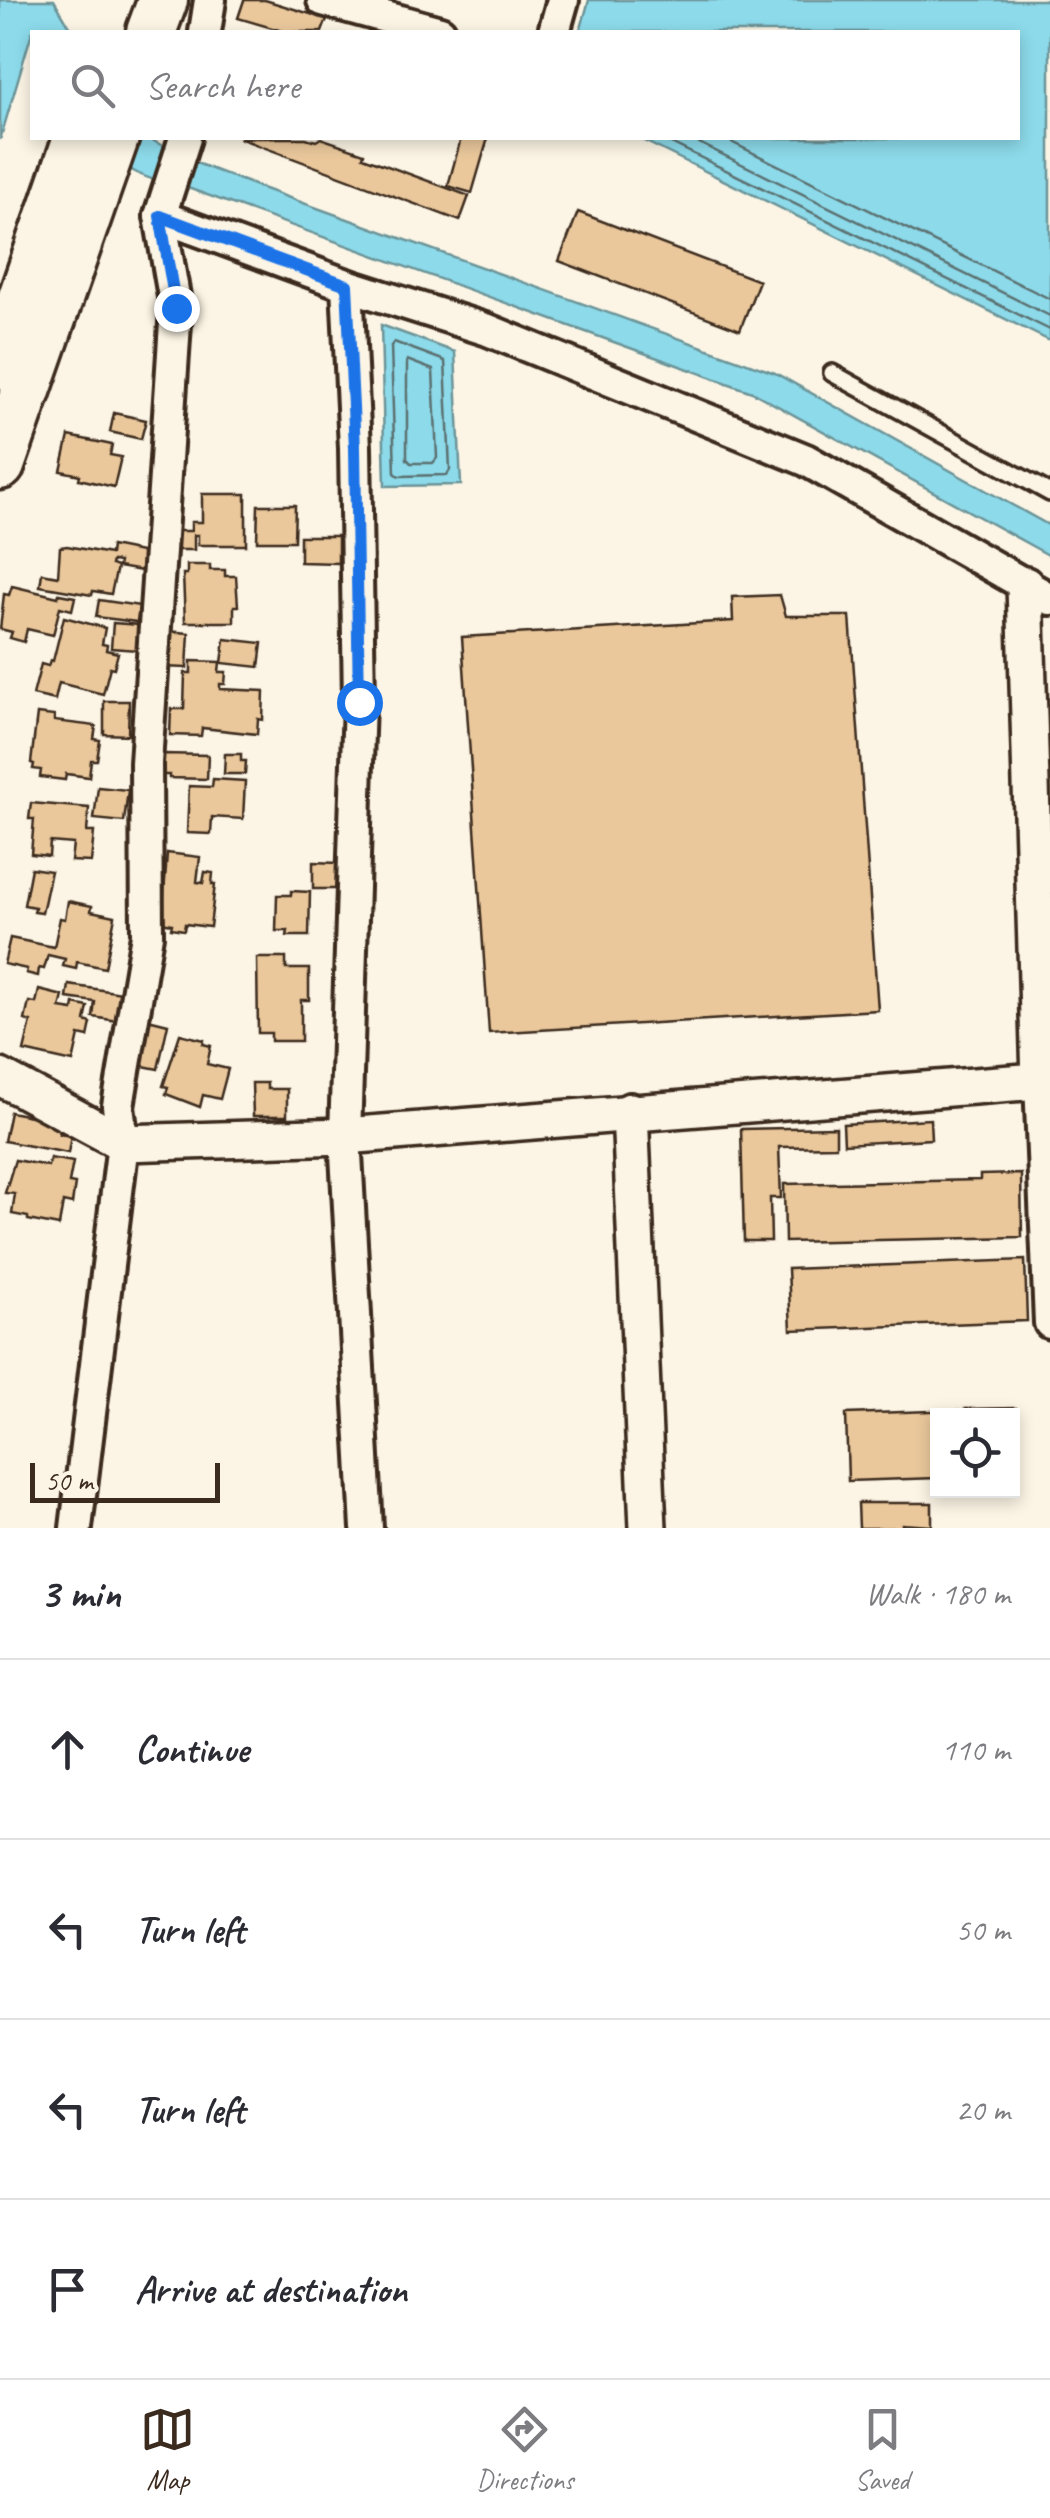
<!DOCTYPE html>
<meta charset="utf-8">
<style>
body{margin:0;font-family:Caveat,sans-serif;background:#f2f2f3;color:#2b2b33}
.controls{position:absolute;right:30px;bottom:30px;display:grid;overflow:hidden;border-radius:0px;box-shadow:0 5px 15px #0003}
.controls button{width:90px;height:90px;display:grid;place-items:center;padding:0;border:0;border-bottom:2px solid #e1e1e2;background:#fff;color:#2b2b33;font:50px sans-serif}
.scale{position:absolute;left:30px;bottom:25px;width:190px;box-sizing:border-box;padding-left:10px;border:5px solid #3b2a1e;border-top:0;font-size:28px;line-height:35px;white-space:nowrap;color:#3b2a1e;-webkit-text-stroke:8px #fcf5e5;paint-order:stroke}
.stop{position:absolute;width:30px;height:30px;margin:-22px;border:8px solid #1a73e8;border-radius:50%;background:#fff}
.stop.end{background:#1a73e8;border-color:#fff;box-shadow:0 2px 10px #0008}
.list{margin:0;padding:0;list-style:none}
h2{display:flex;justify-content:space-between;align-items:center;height:130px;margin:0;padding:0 40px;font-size:42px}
h2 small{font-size:32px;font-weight:400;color:#7c7c81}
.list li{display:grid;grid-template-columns:65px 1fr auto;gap:30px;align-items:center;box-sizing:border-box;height:180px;padding:0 40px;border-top:2px solid #e1e1e2}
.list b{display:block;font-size:38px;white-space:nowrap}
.list em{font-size:32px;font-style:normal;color:#7c7c81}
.icon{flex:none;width:55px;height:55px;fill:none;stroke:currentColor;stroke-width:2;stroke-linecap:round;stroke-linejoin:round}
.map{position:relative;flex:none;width:1050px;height:1528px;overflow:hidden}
.search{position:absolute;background:#fff;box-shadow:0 5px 15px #0003;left:30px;right:30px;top:30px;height:110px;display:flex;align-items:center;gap:25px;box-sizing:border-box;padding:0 35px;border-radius:0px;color:#7c7c81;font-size:38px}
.sheet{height:850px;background:#fff}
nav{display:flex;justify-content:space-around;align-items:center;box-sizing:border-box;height:140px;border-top:2px solid #e1e1e2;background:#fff;font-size:28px;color:#7c7c81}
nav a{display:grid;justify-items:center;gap:5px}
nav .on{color:#3b2a1e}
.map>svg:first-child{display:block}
</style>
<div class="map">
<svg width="1050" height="1528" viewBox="0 0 1050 1528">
<rect width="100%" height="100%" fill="#fcf5e5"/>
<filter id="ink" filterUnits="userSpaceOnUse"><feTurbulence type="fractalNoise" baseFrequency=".01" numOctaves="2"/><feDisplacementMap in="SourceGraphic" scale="20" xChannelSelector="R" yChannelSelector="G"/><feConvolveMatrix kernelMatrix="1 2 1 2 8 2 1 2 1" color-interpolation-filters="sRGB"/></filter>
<g filter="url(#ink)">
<g fill="#8cdaea" stroke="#6c9498" stroke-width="2.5">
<polygon points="0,0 54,0 73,32 32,32 0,140"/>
<polygon points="589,0 1050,0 1050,341 638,138 1018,138 1018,32 580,32"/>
<path d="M93,138H148L191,161L259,187L775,373L1050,526V556L752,392L185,187C138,179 127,170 93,138Z"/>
<polygon points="381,325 455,352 461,485 385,486"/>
</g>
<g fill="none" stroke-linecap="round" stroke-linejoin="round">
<g stroke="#5b7070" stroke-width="2.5">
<polyline points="661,138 1050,330"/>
<polyline points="689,138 1050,316"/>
<polyline points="723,138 1050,299"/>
<polygon points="394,342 445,361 450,470 447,475 399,476 395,473 391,346"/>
<polygon points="407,360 433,370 437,458 433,463 411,463 407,459"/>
</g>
</g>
<g fill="#eac89c" stroke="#3b2a1e" stroke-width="2.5">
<polygon points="244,0 265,0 327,19 322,32 286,32 238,18"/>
<polygon points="239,138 306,138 316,141 321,138 364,153 363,157 469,196 460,221"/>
<polygon points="461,138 488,138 472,193 448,186"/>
<polygon points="578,212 759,281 740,330 559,261"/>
<polygon points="114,413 146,420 141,439 110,432"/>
<polygon points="69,436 112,445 110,455 121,457 114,487 79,479 80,475 61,471"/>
<polygon points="202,494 246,494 246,545 198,545 198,535 194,535 194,550 175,550 175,531 191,531 191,522 202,522"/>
<polygon points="258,505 295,505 294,541 257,541"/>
<polygon points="300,536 338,536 338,563 300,562"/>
<polygon points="67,546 110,554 111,546 146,553 142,571 118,567 119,562 112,561 111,565 117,567 111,594 93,591 92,595 40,586 42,573 58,576 60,547"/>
<polygon points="187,565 210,565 210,570 225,570 225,576 236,576 238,606 234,606 234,622 185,622 183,574 187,574"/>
<polygon points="12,586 58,597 59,594 75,597 72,610 60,607 53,635 27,629 24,642 10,638 12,632 0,629 4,594 9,595"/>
<polygon points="780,595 786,616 850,616 878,1010 489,1033 462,637 733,621 732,597"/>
<polygon points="99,600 140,606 137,622 96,617"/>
<polygon points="64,617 105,628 102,644 107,645 106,650 118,653 114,668 110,667 103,694 59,683 55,700 33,695 41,664 48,666 50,660 53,661"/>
<polygon points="113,623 139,625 137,650 111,648"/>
<polygon points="166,631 189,633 187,668 163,667"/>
<polygon points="225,639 262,643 259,667 222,663"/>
<polygon points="191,661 220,662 219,672 226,672 225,684 220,684 220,689 264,691 263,720 258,719 257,734 202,728 201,736 170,735 171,709 184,709 185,673 191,673"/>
<polygon points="104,701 129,701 128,735 104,734"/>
<polygon points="37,714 54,716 54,721 96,726 94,739 100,740 97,760 91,760 89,777 66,774 65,780 40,777 41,770 33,769 34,764 31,763"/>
<polygon points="163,754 208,755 207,779 169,778 169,775 163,775"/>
<polygon points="225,754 241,754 241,761 246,761 245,774 224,774"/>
<polygon points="213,779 245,781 243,819 212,817 211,834 187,833 189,786 212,787"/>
<polygon points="98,787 128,790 124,822 94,819"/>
<polygon points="31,803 89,808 87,832 94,832 91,862 71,861 73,844 50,842 49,856 31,854 34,819 29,819"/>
<polygon points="167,853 200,857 197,882 203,883 205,872 213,873 212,884 215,884 210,927 185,924 184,930 171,928 172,924 162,922"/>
<polygon points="313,862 338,863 337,889 313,889"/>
<polygon points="31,868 51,871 42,913 34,912 35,907 24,905"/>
<polygon points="291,891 310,892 309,936 287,936 288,931 276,931 277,895 291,895"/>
<polygon points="68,901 92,906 91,911 115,916 105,968 77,962 76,969 63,966 65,959 48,955 44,969 39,968 38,976 26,973 27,969 4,964 10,938 54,947 60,918 65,919"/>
<polygon points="257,958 286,958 286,969 309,969 309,1000 301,1000 301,1041 271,1041 271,1033 258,1033"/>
<polygon points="69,985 122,993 117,1021 93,1017 95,1002 67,998"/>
<polygon points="39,990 63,996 60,1008 73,1010 74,1004 88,1007 85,1021 91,1023 88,1037 79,1035 73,1062 24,1051 31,1022 25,1020 29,1002 36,1003"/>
<polygon points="148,1019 168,1024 158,1069 138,1065"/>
<polygon points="180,1034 204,1040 203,1044 211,1046 207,1064 228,1069 220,1099 203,1095 200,1107 166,1094 168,1087 163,1086"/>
<polygon points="252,1083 267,1083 267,1089 287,1089 287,1116 253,1116"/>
<polygon points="10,1112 62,1122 59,1134 71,1136 68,1153 4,1141"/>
<polygon points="930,1119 931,1139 844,1144 843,1124"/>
<polygon points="836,1127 836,1146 779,1147 781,1198 770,1198 771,1241 744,1241 741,1129"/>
<polygon points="50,1158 73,1162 69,1183 75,1184 72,1204 63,1202 59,1226 28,1220 28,1217 12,1214 15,1194 5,1193 15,1160 48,1166"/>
<polygon points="1021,1174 1022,1237 785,1242 784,1184 980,1180 980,1175"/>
<polygon points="1025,1260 1027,1321 791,1330 788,1269"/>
<polygon points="1016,1408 1017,1445 1012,1445 1012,1416 965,1416 965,1409"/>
<polygon points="959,1410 959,1416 938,1416 938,1478 848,1481 846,1414"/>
<polygon points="858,1503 932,1503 932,1526 902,1524 902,1528 859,1528"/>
</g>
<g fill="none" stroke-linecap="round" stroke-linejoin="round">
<defs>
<polyline id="service" points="832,373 1050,493"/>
<g id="minor">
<polyline points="323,0 440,32"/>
<polyline points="205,32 210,0"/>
<polyline points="554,32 563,0"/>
<polyline points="160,216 347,285 488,330 806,460 1050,599"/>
<polyline points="347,285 355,448 359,701 345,1136 367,1528"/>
<polyline points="1040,1081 1050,1323"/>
<polyline points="76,1528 123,1143 118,1106 147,935 146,763 176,308 160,216 185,138"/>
</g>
<g id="tertiary">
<polyline points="1025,585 1040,1081"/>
<polyline points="0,1077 123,1143 345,1136 1050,1080"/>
<polyline points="630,1111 648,1528"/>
</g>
<g id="trunk">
<polyline points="151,32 163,0"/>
<polyline points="0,364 78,138"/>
<polyline points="0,465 114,138"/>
</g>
</defs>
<use href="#service" stroke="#3b2a1e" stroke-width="22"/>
<use href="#minor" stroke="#3b2a1e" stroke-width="38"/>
<use href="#tertiary" stroke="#3b2a1e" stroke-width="42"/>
<use href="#trunk" stroke="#3b2a1e" stroke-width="55"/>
<use href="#service" stroke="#fcf5e5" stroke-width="15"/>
<use href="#minor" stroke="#fcf5e5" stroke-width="30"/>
<use href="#tertiary" stroke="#fcf5e5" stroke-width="35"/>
<use href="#trunk" stroke="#fcf5e5" stroke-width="48"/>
</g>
</g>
<g fill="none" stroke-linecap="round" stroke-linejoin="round" filter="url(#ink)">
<polyline stroke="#1a73e8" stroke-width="12" points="176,308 160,216 347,285 355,448 359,702"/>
</g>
</svg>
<div class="controls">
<button><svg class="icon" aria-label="locate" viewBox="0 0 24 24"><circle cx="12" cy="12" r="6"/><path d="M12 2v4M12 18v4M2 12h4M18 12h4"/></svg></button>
</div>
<div class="scale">50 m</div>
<div class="stop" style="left:359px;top:702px"></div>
<div class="stop end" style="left:176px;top:308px"></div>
<div class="search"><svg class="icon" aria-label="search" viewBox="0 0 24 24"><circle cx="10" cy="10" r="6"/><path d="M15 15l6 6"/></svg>Search here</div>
</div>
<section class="sheet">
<h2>3 min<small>Walk · 180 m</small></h2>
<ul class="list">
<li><svg class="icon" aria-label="ahead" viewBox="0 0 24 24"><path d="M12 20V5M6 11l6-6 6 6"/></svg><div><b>Continue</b></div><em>110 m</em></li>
<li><svg class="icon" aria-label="left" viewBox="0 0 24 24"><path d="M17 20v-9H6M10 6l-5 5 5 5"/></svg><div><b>Turn left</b></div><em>50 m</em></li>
<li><svg class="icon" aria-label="left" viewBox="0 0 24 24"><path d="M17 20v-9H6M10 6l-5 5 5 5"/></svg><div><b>Turn left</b></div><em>20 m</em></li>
<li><svg class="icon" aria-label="arrive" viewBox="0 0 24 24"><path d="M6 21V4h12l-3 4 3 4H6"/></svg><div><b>Arrive at destination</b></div></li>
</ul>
</section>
<nav>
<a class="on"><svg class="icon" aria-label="map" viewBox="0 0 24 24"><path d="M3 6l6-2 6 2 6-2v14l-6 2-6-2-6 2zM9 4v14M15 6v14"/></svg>Map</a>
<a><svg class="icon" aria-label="directions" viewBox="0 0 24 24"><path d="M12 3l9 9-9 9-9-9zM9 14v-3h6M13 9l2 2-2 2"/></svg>Directions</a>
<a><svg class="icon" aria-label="saved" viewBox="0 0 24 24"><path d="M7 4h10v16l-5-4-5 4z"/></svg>Saved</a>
</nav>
